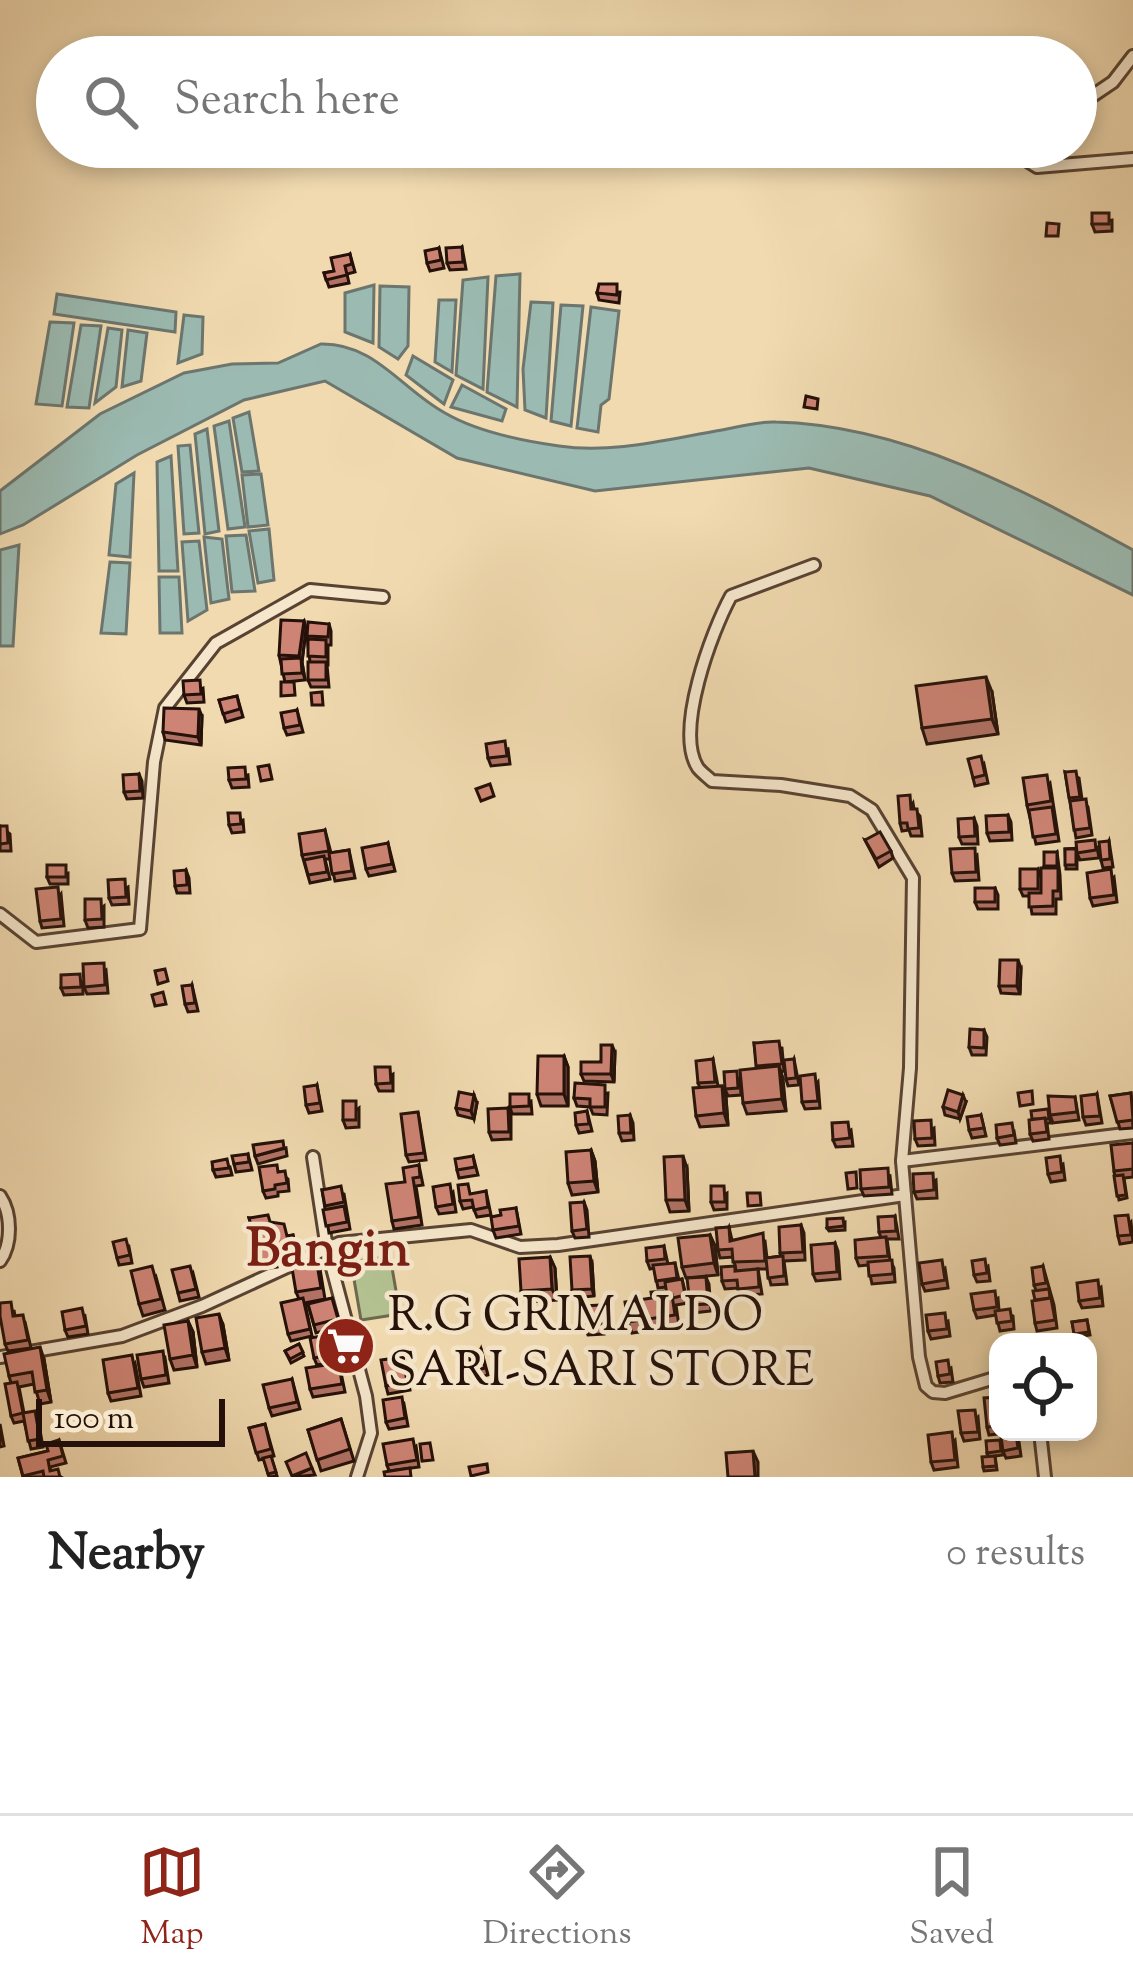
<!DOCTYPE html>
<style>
body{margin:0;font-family:"Sorts Mill Goudy",serif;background:#f6f6f6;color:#222}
.controls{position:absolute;right:36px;bottom:36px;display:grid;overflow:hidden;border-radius:24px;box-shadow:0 6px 18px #0003}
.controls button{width:108px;height:108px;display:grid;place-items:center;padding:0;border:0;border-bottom:3px solid #e0e0e0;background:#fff;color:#222;font:60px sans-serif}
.scale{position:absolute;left:36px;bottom:30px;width:189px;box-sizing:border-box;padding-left:12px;border:6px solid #251109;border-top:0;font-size:33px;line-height:42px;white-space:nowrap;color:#251109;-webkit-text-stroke:9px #f6e7cc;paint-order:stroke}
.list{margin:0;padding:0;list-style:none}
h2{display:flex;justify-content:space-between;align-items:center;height:156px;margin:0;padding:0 48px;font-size:51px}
h2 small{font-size:39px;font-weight:400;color:#767676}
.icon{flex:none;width:66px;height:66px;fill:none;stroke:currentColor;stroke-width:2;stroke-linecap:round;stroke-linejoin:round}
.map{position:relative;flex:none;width:1133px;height:1477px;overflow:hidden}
.search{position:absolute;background:#fff;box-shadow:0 6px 18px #0003;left:36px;right:36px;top:36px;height:132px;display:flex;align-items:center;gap:30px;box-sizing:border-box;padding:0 42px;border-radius:66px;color:#767676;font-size:45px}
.sheet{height:336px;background:#fff}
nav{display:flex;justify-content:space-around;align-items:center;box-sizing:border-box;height:168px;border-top:3px solid #e0e0e0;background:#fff;font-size:33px;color:#767676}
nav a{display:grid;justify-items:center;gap:6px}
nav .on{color:#8f2418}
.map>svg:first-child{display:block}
</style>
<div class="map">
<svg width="1133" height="1477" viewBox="0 0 1133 1477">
<rect width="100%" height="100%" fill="#f1dab0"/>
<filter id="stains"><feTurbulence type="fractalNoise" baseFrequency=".00167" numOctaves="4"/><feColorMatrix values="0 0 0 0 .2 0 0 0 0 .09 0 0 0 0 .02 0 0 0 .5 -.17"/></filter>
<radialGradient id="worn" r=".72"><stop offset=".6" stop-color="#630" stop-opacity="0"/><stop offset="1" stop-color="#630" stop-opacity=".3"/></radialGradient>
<polygon fill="#b3c191" stroke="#6c694d" stroke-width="3" points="390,1256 400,1314 361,1320 351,1262"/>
<g fill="#9bbab1" stroke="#6c766e" stroke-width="3">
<polygon points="520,274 517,407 487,392 496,276"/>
<polygon points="488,277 483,389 456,375 463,280"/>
<polygon points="374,285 373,343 345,332 345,293"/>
<polygon points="380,286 409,287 408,346 398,359 379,347"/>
<polygon points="57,294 176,312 175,332 54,314"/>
<polygon points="439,300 456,300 452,372 435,362"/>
<polygon points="531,302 553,303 546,418 525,410 523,369"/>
<polygon points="561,305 583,306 571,426 551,421"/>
<polygon points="591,307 619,311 609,399 601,405 598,432 577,428"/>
<polygon points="184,315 203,317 202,354 178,363"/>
<polygon points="50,322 74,323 62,406 36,404"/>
<polygon points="81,325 101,326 89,408 67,407"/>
<polygon points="108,328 122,330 116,387 95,403"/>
<polygon points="128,330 147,333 141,381 122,387"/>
<path d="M321,344C375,343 401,389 445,413C476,431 523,441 559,446C613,454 668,439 722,430C739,427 758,421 776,422C904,425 1023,490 1133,550V595L930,496L809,468L595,491L457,458L325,381L244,400L137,455L23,525L0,534V491L100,414L184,373L232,364L278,363Z"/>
<polygon points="413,356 453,380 444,404 406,375"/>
<polygon points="462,385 506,409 502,421 451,407"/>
<polygon points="249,412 259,471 242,472 233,418"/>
<polygon points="229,421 245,527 228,529 214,426"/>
<polygon points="207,429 219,531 205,534 195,434"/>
<polygon points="190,445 199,533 184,534 178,446"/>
<polygon points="171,456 178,571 159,571 157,462"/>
<polygon points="134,473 130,557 109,555 116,484"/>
<polygon points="261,474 268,525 248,527 242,475"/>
<polygon points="269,529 274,580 258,583 249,531"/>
<polygon points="246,535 255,591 232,592 226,536"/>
<polygon points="204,537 222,539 229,599 211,603"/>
<polygon points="199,541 207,610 188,621 182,542"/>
<polygon points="19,545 13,646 0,646 0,550"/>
<polygon points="110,562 130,563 126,634 101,633"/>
<polygon points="159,577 179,577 182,633 160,633"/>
</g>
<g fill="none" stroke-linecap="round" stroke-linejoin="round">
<defs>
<g id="street">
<polyline points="1076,107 1113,82 1133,56"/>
<polyline points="1033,147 1029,162 1037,167 1133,159"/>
<path d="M814,565L731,596C712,631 674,731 698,768C702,773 708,777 712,781L781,785L850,796L872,810L913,878L910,1068L902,1161L919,1357L926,1386L933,1392L945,1393L998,1377"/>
<polyline points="0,914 36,942 140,929 154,762 165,708 216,643 310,590 383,597"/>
<polyline points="313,1157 327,1249 366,1396 371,1433 357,1477"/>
<polyline points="902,1161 1133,1133"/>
<path d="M0,1196C12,1214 12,1244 0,1261"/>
<polyline points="0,1357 122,1336 202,1306 339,1243 471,1230 520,1247 558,1245 905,1195"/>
<polyline points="1040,1432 1045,1477"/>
</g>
</defs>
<use href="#street" stroke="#584333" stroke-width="16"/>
<use href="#street" stroke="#f6e7cc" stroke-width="10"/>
</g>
<g fill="#b17265" stroke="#251109" stroke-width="3">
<polygon points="1112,220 1112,231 1095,232 1092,224"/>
<polygon points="462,247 466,269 450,270 447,263"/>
<polygon points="439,248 444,268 430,271 427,263"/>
<polygon points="350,254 355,272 347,274 349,283 329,287 324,273 334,271"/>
<polygon points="620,292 619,303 599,300 597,293"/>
<polygon points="304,621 306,629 302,662 305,680 285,682 279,655"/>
<polygon points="329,624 331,631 331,645 328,645 328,665 327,665 329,687 311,687 308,680 310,662 307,636"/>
<polygon points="203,688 204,702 187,703 184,695"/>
<polygon points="992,692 998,734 927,744 922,728"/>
<polygon points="237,696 243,717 226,722 219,700"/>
<polygon points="297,710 303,732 287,735 284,728"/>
<polygon points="202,716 201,745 165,740 163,732"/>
<polygon points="508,749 510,764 491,766 488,758"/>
<polygon points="984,764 988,783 975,786 973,778"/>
<polygon points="1065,772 1079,778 1082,799 1088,807 1092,835 1076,838"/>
<polygon points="139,774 142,781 143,798 127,799 124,792"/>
<polygon points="248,775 249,787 232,788 229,780"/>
<polygon points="1050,783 1059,841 1036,844 1027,805"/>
<polygon points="913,803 914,809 920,816 922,836 911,836 909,830 902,831 900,823"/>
<polygon points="1008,815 1011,822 1012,840 990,841 987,833"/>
<polygon points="974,818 977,826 978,844 962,844 959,837"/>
<polygon points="243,820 244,832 232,833 229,825"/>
<polygon points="0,826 10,834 11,851 0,851"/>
<polygon points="325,830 331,853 349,850 355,878 335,881 330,859 325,859 330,879 310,883 302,855"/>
<polygon points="865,840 891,851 893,858 879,867"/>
<polygon points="1109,841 1113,867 1103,868 1101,860"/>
<polygon points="388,843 395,871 369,876 366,869"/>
<polygon points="1097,847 1099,858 1080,860 1077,853 1077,869 1066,869 1065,849"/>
<polygon points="1057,852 1060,875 1061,899 1056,899 1056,914 1032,914 1029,896 1023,896 1020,889 1038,869 1041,877 1044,866"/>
<polygon points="977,855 979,880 955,881 952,873"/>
<polygon points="186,870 189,878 190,893 177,893 175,886"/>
<polygon points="68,873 68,884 50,884 47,877"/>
<polygon points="1114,877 1117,902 1093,906 1090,898"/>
<polygon points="128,887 129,904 112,905 109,898"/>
<polygon points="995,888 998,895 998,909 978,909 975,902"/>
<polygon points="61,894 64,926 42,928 40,921"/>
<polygon points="104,906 104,927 88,928 85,920"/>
<polygon points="1021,968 1020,994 1001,993 999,986"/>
<polygon points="106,970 108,993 87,994 84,987"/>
<polygon points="83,982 83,994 64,995 61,988"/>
<polygon points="192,985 198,1011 188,1012 185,1004"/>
<polygon points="984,1030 987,1037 986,1055 972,1055 969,1047"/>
<polygon points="754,1043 782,1048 784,1071 781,1072 786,1111 747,1114 743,1103 757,1068"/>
<polygon points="615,1052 614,1082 584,1081 581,1074"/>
<polygon points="564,1056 568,1067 568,1106 541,1106 537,1094"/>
<polygon points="713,1059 718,1086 722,1086 726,1097 728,1125 700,1127 696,1116 700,1088 698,1083"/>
<polygon points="794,1059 799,1085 788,1086 786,1079"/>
<polygon points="393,1074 393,1091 379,1091 376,1084"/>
<polygon points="740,1078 741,1095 728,1096 725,1089"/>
<polygon points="818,1082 820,1108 805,1109 802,1102"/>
<polygon points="317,1085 322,1111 309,1113 306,1105"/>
<polygon points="608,1093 607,1115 593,1114 590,1107 577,1106 574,1098"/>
<polygon points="1131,1093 1133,1128 1120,1129 1110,1096"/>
<polygon points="1097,1094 1102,1123 1086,1125 1083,1117"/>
<polygon points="1075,1097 1079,1120 1053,1123 1050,1115"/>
<polygon points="531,1101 532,1114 512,1114 510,1107"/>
<polygon points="966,1102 960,1119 945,1115 943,1107"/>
<polygon points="477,1103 474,1119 458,1115 456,1108"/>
<polygon points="359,1108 359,1127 346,1128 343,1120"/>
<polygon points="508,1108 511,1116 511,1139 492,1140 489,1132"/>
<polygon points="587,1111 592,1131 579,1133 576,1125"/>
<polygon points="418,1112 426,1160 409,1162 406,1155"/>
<polygon points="1049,1113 1051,1123 1047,1123 1049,1139 1033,1141 1030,1134"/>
<polygon points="630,1115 633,1123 634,1140 622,1141 619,1133"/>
<polygon points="981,1115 986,1136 972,1138 969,1130"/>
<polygon points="934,1128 935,1145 918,1146 915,1139"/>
<polygon points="851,1130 853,1146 836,1147 833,1140"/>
<polygon points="1014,1131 1016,1143 1000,1145 997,1138"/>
<polygon points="1133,1143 1133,1177 1124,1178 1127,1198 1119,1200 1114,1171"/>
<polygon points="286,1148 287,1156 258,1164 255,1156"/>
<polygon points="591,1150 595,1161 598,1192 572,1195 568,1183"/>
<polygon points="248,1154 252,1170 236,1172 234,1164"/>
<polygon points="473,1156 478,1175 459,1178 457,1170"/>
<polygon points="1063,1164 1065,1180 1051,1182 1048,1174"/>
<polygon points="419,1165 423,1185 416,1186 422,1225 394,1229 392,1221 405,1182"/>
<polygon points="230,1167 232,1175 216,1177 213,1170"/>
<polygon points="687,1168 689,1211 670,1212 666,1200"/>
<polygon points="279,1172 288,1179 289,1191 278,1192 278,1196 266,1198 263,1191"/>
<polygon points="890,1176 892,1194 864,1196 861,1189"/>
<polygon points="936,1180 937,1198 917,1199 914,1192"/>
<polygon points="322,1190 344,1194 350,1229 329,1233"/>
<polygon points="486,1191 491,1215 477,1217 473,1207 463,1209 460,1201"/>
<polygon points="453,1192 456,1212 439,1214 436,1207"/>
<polygon points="727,1193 727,1209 714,1210 711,1202"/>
<polygon points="584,1202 587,1210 589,1237 575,1238 572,1231"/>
<polygon points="516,1208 521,1234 496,1238 493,1230 501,1215"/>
<polygon points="895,1216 899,1239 887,1239 890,1260 894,1268 895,1282 872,1284 868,1265 859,1266 856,1258 881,1238 879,1232"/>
<polygon points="249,1218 271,1223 288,1236 293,1235 298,1258 276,1262 277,1267 264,1269"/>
<polygon points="845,1222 845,1230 829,1231 827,1228"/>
<polygon points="1131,1222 1133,1242 1120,1244 1118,1236"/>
<polygon points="801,1225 804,1233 805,1260 784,1261 787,1284 771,1285 767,1269 758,1269 762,1294 741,1296 738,1288 725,1289 722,1281 736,1270 733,1257 720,1258 718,1250 729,1227 732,1240 765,1241 767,1258 781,1256 780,1253"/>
<polygon points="710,1235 715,1246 718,1275 686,1278 682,1267"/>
<polygon points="835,1243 838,1251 840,1279 816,1281 813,1274"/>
<polygon points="664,1246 668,1264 675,1263 679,1280 682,1279 688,1303 676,1305 679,1326 632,1333 628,1322 667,1296 666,1287 658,1288 654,1268 650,1269 647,1261"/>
<polygon points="129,1247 132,1263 119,1265 117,1258"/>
<polygon points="550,1257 555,1268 557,1300 525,1302 521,1291"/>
<polygon points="592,1263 594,1296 575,1298 572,1290"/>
<polygon points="988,1266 990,1281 977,1282 974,1275"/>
<polygon points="1043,1266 1054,1305 1057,1328 1037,1331 1035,1323 1036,1290 1034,1285"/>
<polygon points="945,1268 948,1288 925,1291 922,1284"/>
<polygon points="320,1269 325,1299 305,1303 312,1336 291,1341 288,1334 299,1299 296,1292"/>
<polygon points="193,1273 199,1297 180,1301 178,1293"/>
<polygon points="156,1277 165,1310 143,1316 139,1304"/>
<polygon points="706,1277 709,1284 711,1311 692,1313 690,1305"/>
<polygon points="1101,1287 1103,1306 1082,1308 1079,1301"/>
<polygon points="332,1298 341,1326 316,1333 308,1304"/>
<polygon points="998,1298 999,1310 1013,1316 1014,1329 1000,1331 996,1315 977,1318 974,1310"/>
<polygon points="600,1305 603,1313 604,1334 588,1335 585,1327"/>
<polygon points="14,1310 15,1316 25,1322 31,1348 8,1351 5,1344"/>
<polygon points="85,1316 88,1334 68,1337 65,1330"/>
<polygon points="1087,1320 1090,1335 1075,1337 1072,1322"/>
<polygon points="188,1321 193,1332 197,1367 174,1370 170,1359"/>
<polygon points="948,1321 950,1336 931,1339 928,1331"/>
<polygon points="223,1325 229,1360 206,1364 202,1352"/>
<polygon points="334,1334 340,1361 317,1365 314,1358"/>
<polygon points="299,1344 304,1356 291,1363 285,1351"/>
<polygon points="481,1349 488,1375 475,1378 472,1371"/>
<polygon points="403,1357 410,1390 388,1394 386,1386"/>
<polygon points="165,1358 169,1383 144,1387 141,1379"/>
<polygon points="44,1359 51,1402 40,1404 34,1384 19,1387 24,1413 38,1419 43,1447 31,1449 24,1421 14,1423 11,1416 11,1383 9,1376"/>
<polygon points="135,1363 141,1396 111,1401 108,1393"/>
<polygon points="339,1363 345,1392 313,1397 310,1389"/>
<polygon points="951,1368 953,1382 940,1383 938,1376"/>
<polygon points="292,1379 300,1409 272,1416 269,1408"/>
<polygon points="998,1397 998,1432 1006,1433 989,1435 987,1427"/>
<polygon points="404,1404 408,1426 389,1429 386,1422"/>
<polygon points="978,1417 980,1439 964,1441 961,1433"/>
<polygon points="341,1419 354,1461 321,1471 308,1430"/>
<polygon points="265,1424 274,1456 271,1457 277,1476 269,1477 264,1459 259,1460 249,1428"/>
<polygon points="59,1440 66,1463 50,1467 51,1471 61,1477 23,1477 18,1458 48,1451"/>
<polygon points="955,1440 958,1467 934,1470 931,1462"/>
<polygon points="1019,1442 1021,1456 1006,1458 1003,1451"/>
<polygon points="1002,1444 1003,1455 995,1456 997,1470 984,1471 983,1467 988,1456 987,1453"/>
<polygon points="416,1446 419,1467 389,1471 387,1465"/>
<polygon points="312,1468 315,1475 292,1477"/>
</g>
<g fill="#905c52" stroke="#251109" stroke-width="3">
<polygon points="304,621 306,629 302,662 305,680 299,656"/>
<polygon points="986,677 992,692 998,734 992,719"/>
<polygon points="199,709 202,716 201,745 198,737"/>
<polygon points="1018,960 1021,968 1020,994 1017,986"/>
<polygon points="612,1045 615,1052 614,1082 611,1074"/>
<polygon points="564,1056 568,1067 568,1106 564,1094"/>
<polygon points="779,1066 783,1078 786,1111 782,1099"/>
<polygon points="722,1086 726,1097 728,1125 724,1113"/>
<polygon points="474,1095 477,1103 474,1119 471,1111"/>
<polygon points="963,1095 966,1102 960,1119 958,1112"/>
<polygon points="591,1150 595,1161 598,1192 594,1181"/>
<polygon points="683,1156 687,1168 689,1211 685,1200"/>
<polygon points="710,1235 715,1246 718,1275 714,1263"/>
<polygon points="590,1256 592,1263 594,1296 592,1289"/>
<polygon points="550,1257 555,1268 557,1300 552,1289"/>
<polygon points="219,1314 223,1325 229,1360 225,1348"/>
<polygon points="188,1321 193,1332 197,1367 193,1355"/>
<polygon points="40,1347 44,1359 51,1402 47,1390"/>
<polygon points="753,1451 758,1462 758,1477 755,1477"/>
</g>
<g fill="#ce8475" stroke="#251109" stroke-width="3">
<rect x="1092" y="213" width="17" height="11"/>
<polygon points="1047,223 1059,224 1058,236 1046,236"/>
<polygon points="462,247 463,262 447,263 446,248"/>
<polygon points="439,248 441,260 427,263 425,251"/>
<polygon points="350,254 352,264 345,266 347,275 326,280 324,273 334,271 331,258"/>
<polygon points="599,284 617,284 617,295 597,293"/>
<polygon points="806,396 818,399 817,409 804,407"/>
<polygon points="281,620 304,621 299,656 279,655"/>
<polygon points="308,622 329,624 328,637 307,636"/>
<polygon points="308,639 326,640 326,657 308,656"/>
<polygon points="301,658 302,673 282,674 281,659"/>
<rect x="308" y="662" width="18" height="18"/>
<polygon points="986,677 992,719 922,728 916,686"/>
<polygon points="200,680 201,694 184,695 183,681"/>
<polygon points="281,682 294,682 295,695 281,696"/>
<polygon points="322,692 323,705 312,705 311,693"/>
<polygon points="237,696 240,709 223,714 219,700"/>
<polygon points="164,708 199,709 198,737 163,732"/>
<polygon points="297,710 300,725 284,728 281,713"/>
<polygon points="505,741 507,756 488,758 486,744"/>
<polygon points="981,756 985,775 973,778 968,759"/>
<polygon points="269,765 272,779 261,781 258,767"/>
<polygon points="245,767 246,779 229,780 228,768"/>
<polygon points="1076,771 1080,797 1069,798 1065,772"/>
<polygon points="139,774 140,791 124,792 123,775"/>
<polygon points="1047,775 1051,801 1027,805 1023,778"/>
<polygon points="490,784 494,796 481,801 476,789"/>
<polygon points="910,795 911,809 917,809 919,828 908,829 907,823 900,823 898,796"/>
<polygon points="1086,799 1090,828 1074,830 1070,801"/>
<polygon points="1052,807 1056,834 1033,837 1029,810"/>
<polygon points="228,813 240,813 241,824 229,825"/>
<polygon points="1008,815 1009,832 987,833 986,816"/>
<polygon points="974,818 975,836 959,837 958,819"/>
<polygon points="0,826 7,826 8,843 0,844"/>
<polygon points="325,830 329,851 302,855 299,834"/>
<polygon points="880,832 891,851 876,859 865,840"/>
<polygon points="1095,840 1096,850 1077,853 1076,842"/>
<polygon points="1109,841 1110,859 1101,860 1099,842"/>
<polygon points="388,843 392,864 366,869 362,848"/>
<polygon points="975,848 976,872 952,873 950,849"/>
<rect x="1065" y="849" width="11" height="16"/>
<polygon points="349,850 352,871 332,874 329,853"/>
<rect x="1044" y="852" width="13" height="14"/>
<polygon points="324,856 327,872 308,875 304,860"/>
<rect x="47" y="865" width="19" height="12"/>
<polygon points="1041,868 1058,868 1058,891 1053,891 1053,906 1029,907 1029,893 1041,893"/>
<rect x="1020" y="869" width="18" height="20"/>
<polygon points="1111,869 1114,895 1090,898 1087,873"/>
<polygon points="186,870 187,885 175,886 174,871"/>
<polygon points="125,879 126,897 109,898 108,880"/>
<polygon points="58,887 61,919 40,921 36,889"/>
<rect x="975" y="888" width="20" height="14"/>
<polygon points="85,899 101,899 102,919 85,920"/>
<polygon points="1000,960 1018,960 1017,986 999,986"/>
<polygon points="104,963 105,985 84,987 83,964"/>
<polygon points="165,969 168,981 158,984 155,971"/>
<polygon points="80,974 81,987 61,988 61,975"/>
<polygon points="192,985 195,1003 185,1004 182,986"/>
<polygon points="163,992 166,1004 155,1006 152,995"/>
<polygon points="970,1029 984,1030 984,1048 969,1047"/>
<polygon points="779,1041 782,1064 756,1066 754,1043"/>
<polygon points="601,1045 612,1045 611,1074 581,1074 581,1062 601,1062"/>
<polygon points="538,1056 564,1056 564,1094 537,1094"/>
<polygon points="713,1059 715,1082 698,1083 696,1061"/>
<polygon points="794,1059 796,1078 786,1079 784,1060"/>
<polygon points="779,1066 782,1099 743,1103 740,1070"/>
<polygon points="375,1067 390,1067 391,1083 376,1084"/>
<polygon points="737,1071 738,1088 725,1089 724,1072"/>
<polygon points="815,1074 818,1101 802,1102 800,1076"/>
<polygon points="575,1083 605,1085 605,1107 590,1107 590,1099 574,1098"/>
<polygon points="317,1085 320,1103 306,1105 304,1087"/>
<polygon points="722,1086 724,1113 696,1116 693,1088"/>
<polygon points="948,1090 963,1095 958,1112 943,1107"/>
<polygon points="1032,1091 1033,1104 1020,1106 1018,1093"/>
<polygon points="459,1092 474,1095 471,1111 456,1108"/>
<polygon points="1131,1093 1133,1120 1117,1122 1110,1096"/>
<polygon points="510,1094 529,1094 529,1106 510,1107"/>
<polygon points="1097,1094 1100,1116 1083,1117 1081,1096"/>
<polygon points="1048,1096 1075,1097 1077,1112 1050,1115"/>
<rect x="343" y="1101" width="13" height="19"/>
<polygon points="508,1108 509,1132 489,1132 488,1109"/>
<polygon points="1048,1109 1049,1119 1032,1119 1031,1111"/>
<polygon points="587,1111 589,1124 576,1125 575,1113"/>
<polygon points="418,1112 424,1153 406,1155 401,1114"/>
<polygon points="630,1115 631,1133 619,1133 618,1116"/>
<polygon points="981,1115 984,1128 969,1130 967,1117"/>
<polygon points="1045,1118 1047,1132 1030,1134 1029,1120"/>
<polygon points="931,1120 932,1138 915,1139 914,1121"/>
<polygon points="848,1122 850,1138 833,1140 832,1123"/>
<polygon points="1012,1123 1014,1135 997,1138 996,1125"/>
<polygon points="283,1141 284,1148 255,1156 253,1145"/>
<polygon points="1133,1143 1133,1169 1114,1171 1111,1145"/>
<polygon points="591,1150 594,1181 568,1183 566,1152"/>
<polygon points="248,1154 249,1162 234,1164 232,1156"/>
<polygon points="473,1156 475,1167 457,1170 455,1159"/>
<polygon points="683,1156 685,1200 666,1200 664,1157"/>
<polygon points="1060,1156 1062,1172 1048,1174 1046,1158"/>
<polygon points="227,1159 229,1168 213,1170 212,1162"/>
<polygon points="277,1165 278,1172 285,1171 287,1183 275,1185 275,1189 263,1191 259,1167"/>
<polygon points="419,1165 420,1177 413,1178 419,1217 392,1221 386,1184 405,1182 403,1168"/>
<polygon points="888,1168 889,1187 861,1189 860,1170"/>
<polygon points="856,1172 857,1188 848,1189 846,1173"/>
<polygon points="933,1173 934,1190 914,1192 913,1174"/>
<polygon points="1123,1175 1126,1195 1117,1196 1114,1176"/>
<polygon points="450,1184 453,1204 436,1207 433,1187"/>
<polygon points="468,1184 470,1194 486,1191 488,1207 474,1210 472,1200 460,1201 458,1185"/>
<polygon points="341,1186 344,1202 325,1206 322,1190"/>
<polygon points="711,1186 724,1186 725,1202 711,1202"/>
<polygon points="747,1193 760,1193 761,1205 748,1206"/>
<polygon points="584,1202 587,1229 572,1231 570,1203"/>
<polygon points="344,1206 347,1222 326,1226 323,1210"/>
<polygon points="516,1208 519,1226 493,1230 491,1217 501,1215 500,1210"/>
<polygon points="268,1215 270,1222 284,1224 287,1236 293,1235 296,1250 273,1254 274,1259 261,1261 249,1218"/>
<polygon points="1128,1215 1131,1235 1118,1236 1115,1216"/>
<polygon points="895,1216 896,1231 879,1232 878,1217"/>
<polygon points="843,1218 844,1226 827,1228 827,1219"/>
<polygon points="801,1225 803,1252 780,1253 779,1227"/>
<polygon points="729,1227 730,1241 763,1233 765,1261 733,1262 732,1249 718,1250 716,1228"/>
<polygon points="710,1235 714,1263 682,1267 678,1238"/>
<polygon points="886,1237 888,1256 856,1258 855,1240"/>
<polygon points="126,1239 130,1255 117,1258 113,1242"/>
<polygon points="835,1243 837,1272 813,1274 811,1245"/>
<polygon points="664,1246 665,1259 647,1261 646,1248"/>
<polygon points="590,1256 592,1289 572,1290 570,1257"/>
<polygon points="783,1256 784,1276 768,1278 766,1258"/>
<polygon points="550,1257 552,1289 521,1291 519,1259"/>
<polygon points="316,1258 321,1288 296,1292 291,1262"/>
<polygon points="985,1259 987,1273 974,1275 972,1261"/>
<polygon points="892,1260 893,1274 869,1276 868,1262"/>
<polygon points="942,1260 945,1280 922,1284 919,1263"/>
<polygon points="675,1263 677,1278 656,1281 653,1265"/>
<polygon points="152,1266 161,1299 139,1304 131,1271"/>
<polygon points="190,1266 196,1289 178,1293 172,1270"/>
<polygon points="735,1266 735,1271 758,1269 759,1287 738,1289 737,1280 722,1281 721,1267"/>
<polygon points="1043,1266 1046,1283 1034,1285 1032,1268"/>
<polygon points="706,1277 708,1304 690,1305 687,1278"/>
<polygon points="682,1279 685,1295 673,1298 672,1295 667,1296 665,1282"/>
<polygon points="1098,1280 1100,1298 1079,1301 1077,1283"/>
<polygon points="1049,1289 1050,1298 1035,1300 1033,1291"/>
<polygon points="663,1291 664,1297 652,1298 651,1292"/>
<polygon points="995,1291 997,1307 974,1310 971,1294"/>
<polygon points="672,1295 675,1315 628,1322 625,1302"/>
<polygon points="303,1298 310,1329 288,1334 281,1303"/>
<polygon points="332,1298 338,1319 314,1325 308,1304"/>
<polygon points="1051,1298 1055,1320 1035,1323 1032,1301"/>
<polygon points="11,1302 13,1316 23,1315 28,1340 5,1344 0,1316 0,1303"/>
<polygon points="600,1305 602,1326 585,1327 583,1306"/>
<polygon points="82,1308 86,1326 65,1330 62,1312"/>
<polygon points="1010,1309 1012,1321 997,1323 995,1311"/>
<polygon points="945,1313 947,1329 928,1331 926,1315"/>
<polygon points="219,1314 225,1348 202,1352 196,1318"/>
<polygon points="1087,1320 1089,1332 1074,1334 1072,1322"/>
<polygon points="188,1321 193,1355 170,1359 164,1325"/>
<polygon points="334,1334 337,1354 314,1358 310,1338"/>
<polygon points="299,1344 303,1352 290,1359 285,1351"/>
<polygon points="40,1347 47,1390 35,1392 32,1372 9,1376 4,1354"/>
<polygon points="481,1349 485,1368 472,1371 468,1352"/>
<polygon points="163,1351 166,1375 141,1379 137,1355"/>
<polygon points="132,1355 138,1388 108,1393 103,1360"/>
<polygon points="403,1357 407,1382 386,1386 381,1360"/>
<polygon points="948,1360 950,1374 938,1376 936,1362"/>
<polygon points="339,1363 342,1384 310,1389 306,1368"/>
<polygon points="292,1379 297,1402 269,1408 263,1385"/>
<polygon points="17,1382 23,1413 11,1416 5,1384"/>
<polygon points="402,1397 405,1418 386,1422 383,1400"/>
<polygon points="998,1397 998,1426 987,1427 984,1398"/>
<polygon points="975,1410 978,1432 961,1433 958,1411"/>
<polygon points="35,1411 40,1439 28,1441 23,1413"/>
<polygon points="341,1419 350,1449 317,1460 308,1430"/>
<polygon points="0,1424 4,1446 0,1447"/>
<polygon points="265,1424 271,1449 256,1453 249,1428"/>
<polygon points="952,1432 955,1460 931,1462 928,1435"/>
<polygon points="1016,1434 1018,1448 1003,1451 1001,1437"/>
<polygon points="413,1439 417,1460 387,1465 383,1444"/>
<polygon points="59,1440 63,1456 48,1460 50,1471 58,1469 60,1477 44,1477 43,1471 23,1476 18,1458 48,1451 46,1444"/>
<polygon points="1000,1440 1001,1451 987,1453 986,1441"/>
<polygon points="430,1443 433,1460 422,1461 420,1444"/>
<polygon points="753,1451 755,1477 728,1477 726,1453"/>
<polygon points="306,1453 312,1468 292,1476 286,1462"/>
<polygon points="271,1456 276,1472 268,1474 263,1458"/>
<polygon points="995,1456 996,1466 983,1467 982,1457"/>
<polygon points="487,1464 488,1472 471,1476 469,1467"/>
<polygon points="410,1468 411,1477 385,1477 384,1472"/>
</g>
<defs>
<symbol id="supermarket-disc" viewBox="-11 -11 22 22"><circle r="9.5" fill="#8f2418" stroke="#f6e7cc"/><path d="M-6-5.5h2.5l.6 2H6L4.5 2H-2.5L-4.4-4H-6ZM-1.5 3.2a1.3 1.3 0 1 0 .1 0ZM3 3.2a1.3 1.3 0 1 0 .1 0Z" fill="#fff"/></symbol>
</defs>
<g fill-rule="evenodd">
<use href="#supermarket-disc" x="313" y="1313" width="66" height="66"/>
</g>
<g text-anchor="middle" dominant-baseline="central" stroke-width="9" stroke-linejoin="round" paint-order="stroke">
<g font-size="48" fill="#251109" stroke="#f6e7cc" text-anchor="start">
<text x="388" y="1318">R.G GRIMALDO<tspan x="388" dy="55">SARI-SARI STORE</tspan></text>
</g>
<g font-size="54" font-weight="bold" fill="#7a1f14" stroke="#f6e7cc">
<text x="328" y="1252">Bangin</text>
</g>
</g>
<rect width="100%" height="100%" filter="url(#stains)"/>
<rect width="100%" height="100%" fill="url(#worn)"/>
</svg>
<div class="controls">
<button><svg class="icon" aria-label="locate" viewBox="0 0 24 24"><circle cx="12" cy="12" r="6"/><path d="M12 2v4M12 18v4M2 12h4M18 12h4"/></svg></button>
</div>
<div class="scale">100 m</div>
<div class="search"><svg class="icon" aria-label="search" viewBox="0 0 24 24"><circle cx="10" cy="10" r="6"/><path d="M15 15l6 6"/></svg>Search here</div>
</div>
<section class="sheet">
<h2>Nearby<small>0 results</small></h2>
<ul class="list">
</ul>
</section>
<nav>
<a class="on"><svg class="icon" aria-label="map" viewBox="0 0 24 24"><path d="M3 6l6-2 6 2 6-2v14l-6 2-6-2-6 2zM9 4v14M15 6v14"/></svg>Map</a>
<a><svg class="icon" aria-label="directions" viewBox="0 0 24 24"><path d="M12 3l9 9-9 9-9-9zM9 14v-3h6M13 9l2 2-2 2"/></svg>Directions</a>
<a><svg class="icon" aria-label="saved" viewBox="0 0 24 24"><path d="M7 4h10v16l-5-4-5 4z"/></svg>Saved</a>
</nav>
